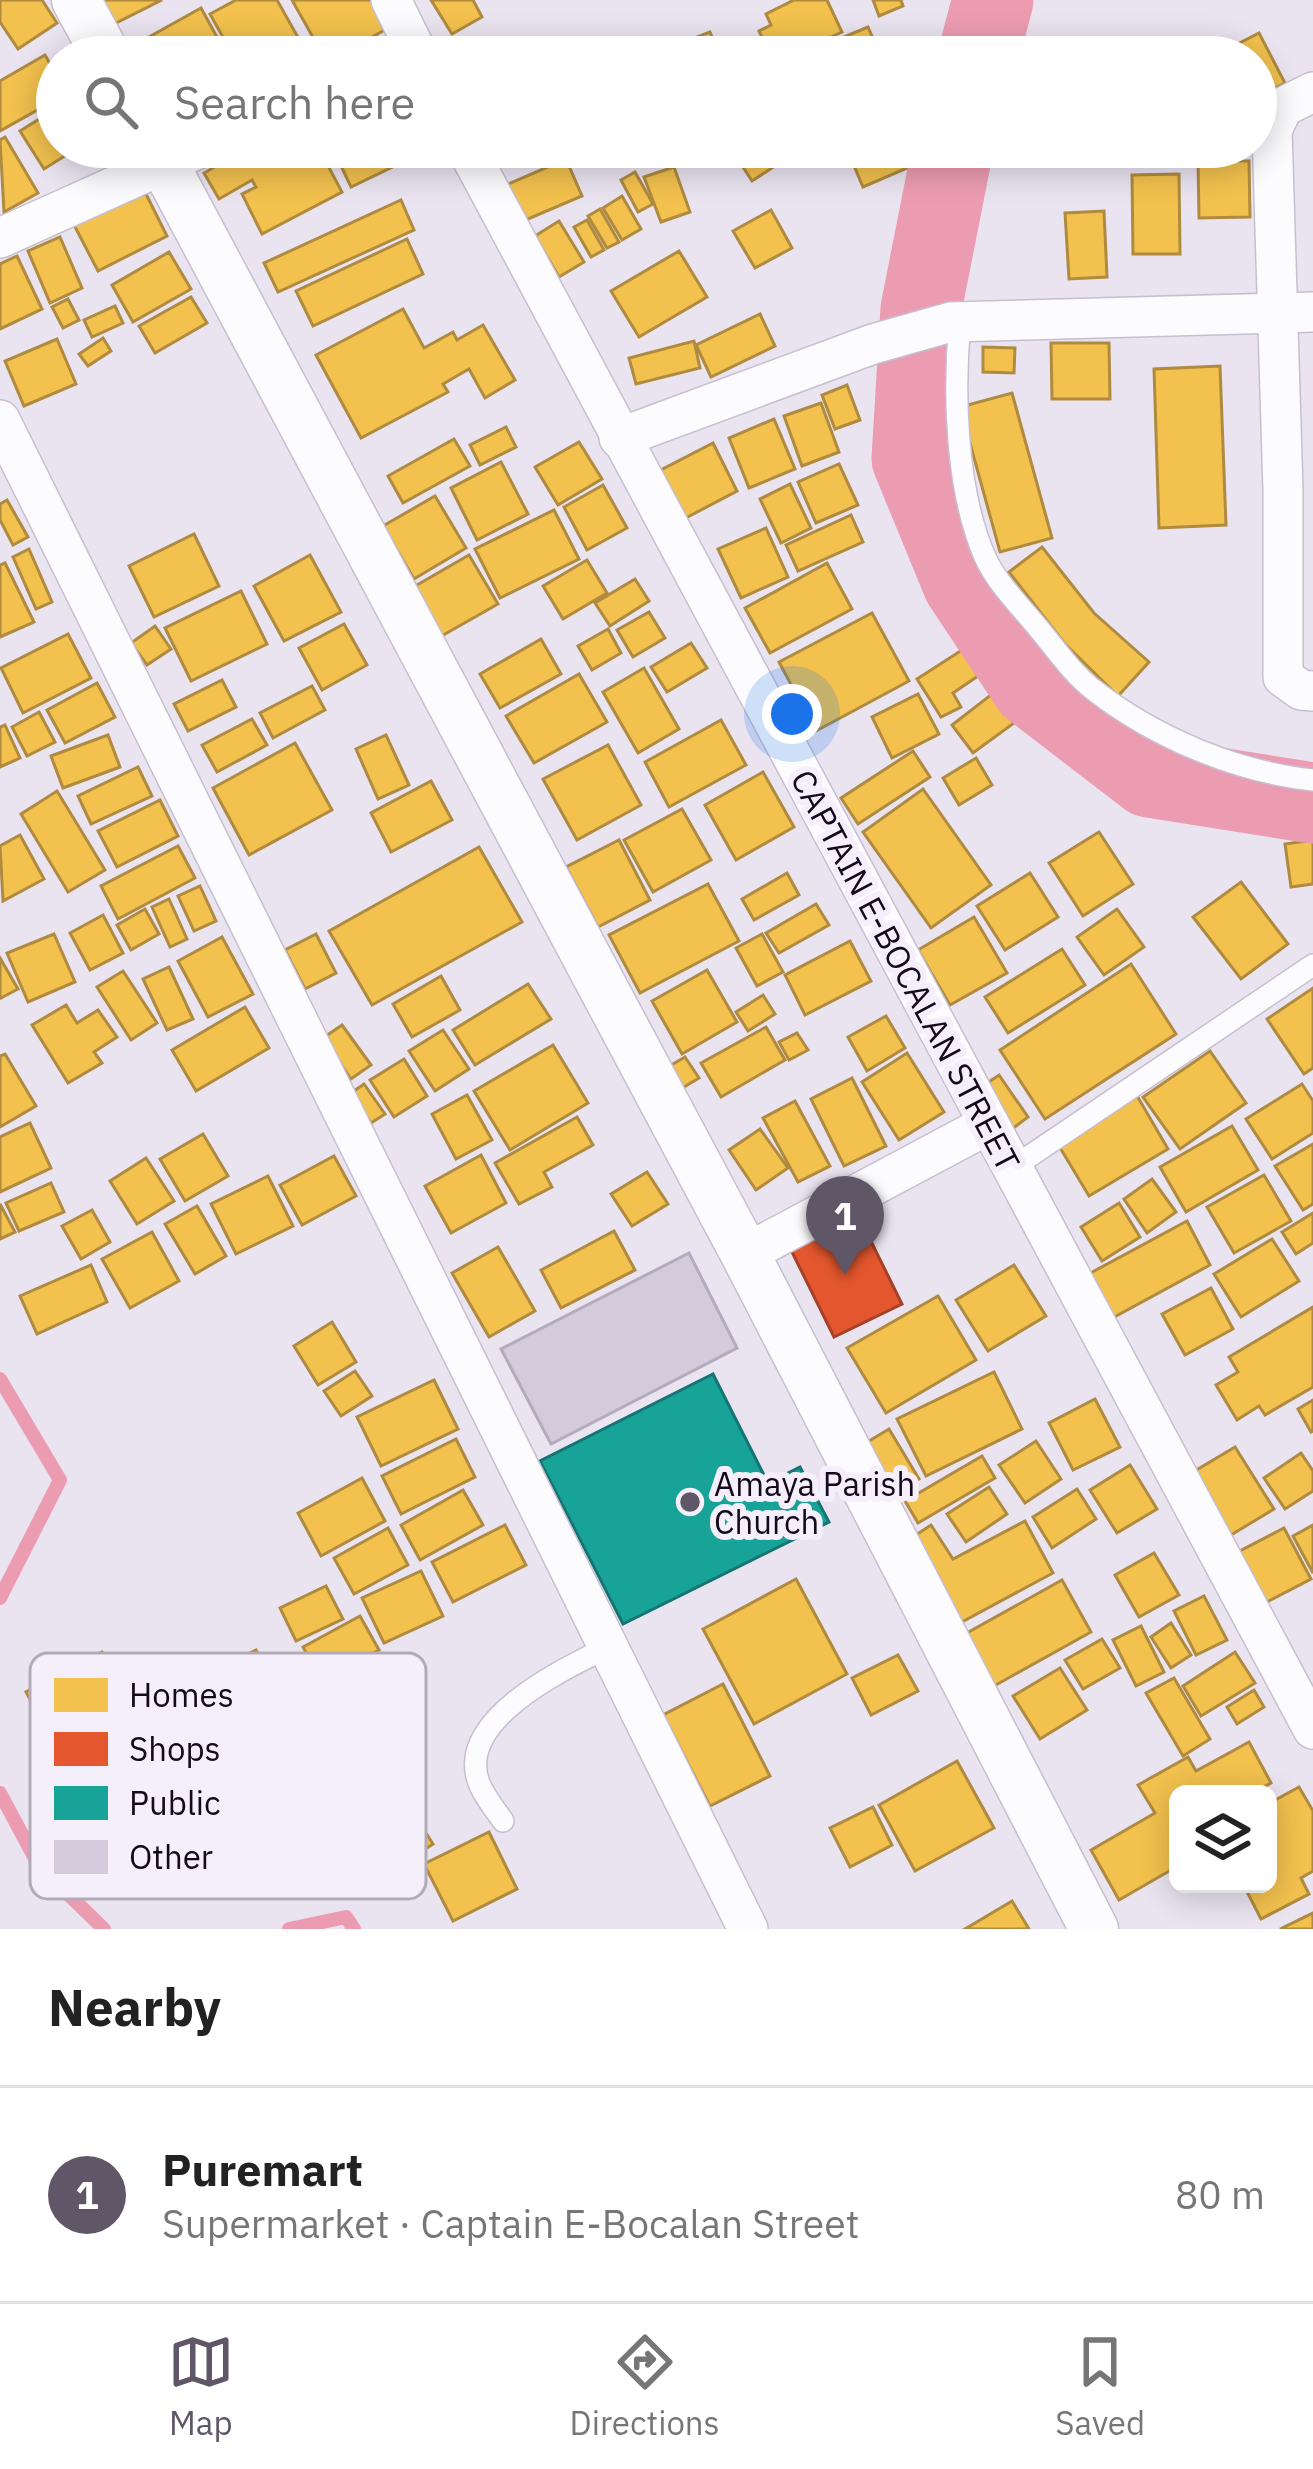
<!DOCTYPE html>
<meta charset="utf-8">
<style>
body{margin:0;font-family:"IBM Plex Sans",sans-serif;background:#f2f2f2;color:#222}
.controls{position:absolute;right:36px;bottom:36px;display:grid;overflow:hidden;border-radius:18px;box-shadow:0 6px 30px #0003}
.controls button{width:108px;height:108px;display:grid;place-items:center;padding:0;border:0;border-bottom:3px solid #e0e0e0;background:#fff;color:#222;font:60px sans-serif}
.you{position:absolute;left:792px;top:714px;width:42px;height:42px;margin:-30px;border:9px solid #fff;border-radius:50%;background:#1a73e8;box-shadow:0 0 0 18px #1a73e833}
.badge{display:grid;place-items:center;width:78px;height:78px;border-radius:50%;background:#5f5667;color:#fff;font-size:39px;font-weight:700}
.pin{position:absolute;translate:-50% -99px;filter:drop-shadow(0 3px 6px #0008)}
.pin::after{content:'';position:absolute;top:63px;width:42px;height:36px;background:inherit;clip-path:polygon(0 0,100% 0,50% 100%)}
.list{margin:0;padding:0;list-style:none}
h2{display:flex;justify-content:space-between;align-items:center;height:156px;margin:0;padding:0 48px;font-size:51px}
h2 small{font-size:39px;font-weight:400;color:#767676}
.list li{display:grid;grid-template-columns:78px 1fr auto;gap:36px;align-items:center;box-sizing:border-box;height:216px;padding:0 48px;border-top:3px solid #e0e0e0}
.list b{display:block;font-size:45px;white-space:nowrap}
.list p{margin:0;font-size:39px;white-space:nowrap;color:#767676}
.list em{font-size:39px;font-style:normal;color:#767676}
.icon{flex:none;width:66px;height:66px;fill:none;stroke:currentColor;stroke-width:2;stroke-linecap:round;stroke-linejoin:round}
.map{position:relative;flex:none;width:1313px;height:1929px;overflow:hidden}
.search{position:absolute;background:#fff;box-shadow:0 6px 30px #0003;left:36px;right:36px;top:36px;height:132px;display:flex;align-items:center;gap:30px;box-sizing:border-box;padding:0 42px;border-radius:66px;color:#767676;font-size:45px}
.sheet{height:372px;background:#fff}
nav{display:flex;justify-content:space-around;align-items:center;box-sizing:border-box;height:168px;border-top:3px solid #e0e0e0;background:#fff;font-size:33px;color:#767676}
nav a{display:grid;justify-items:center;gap:6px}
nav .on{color:#5f5667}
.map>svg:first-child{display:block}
</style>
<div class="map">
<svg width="1313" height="1929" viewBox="0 0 1313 1929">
<rect width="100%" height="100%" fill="#eae4f1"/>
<g fill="#f2c14e" stroke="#af8a3f" stroke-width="3">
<polygon points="0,0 42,0 57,23 18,49 0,22"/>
<polygon points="101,0 162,0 114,24"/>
<polygon points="236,0 277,0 309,57 234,57 210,14"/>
<polygon points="292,0 377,0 392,26 336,57 324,57"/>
<polygon points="431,0 473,0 482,17 452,34"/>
<polygon points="794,0 827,0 842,32 788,57 771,57 759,31 771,25 766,14"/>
<polygon points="873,0 901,0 903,6 879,16"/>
<polygon points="201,8 228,57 137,57 131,47"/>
<polygon points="868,27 881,57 841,57 834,41"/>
<polygon points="710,32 720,57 646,57"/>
<polygon points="1259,33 1285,83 1256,98 1256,57 1220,53"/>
<polygon points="45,55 57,76 57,99 0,131 0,81"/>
<polygon points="57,108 57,147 79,147 44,169 20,131"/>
<polygon points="5,137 38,193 4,212 0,140"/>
<polygon points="250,147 318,147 342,192 262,234 242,194 256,187 252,180 219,199 204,173"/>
<polygon points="332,147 405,147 411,158 351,187"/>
<polygon points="730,147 776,147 784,160 752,181"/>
<polygon points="846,147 939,147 942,153 863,187"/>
<polygon points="566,159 582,196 521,222 506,185"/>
<polygon points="1198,161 1249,161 1250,217 1199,218"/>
<polygon points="674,167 690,212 661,222 644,177"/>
<polygon points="635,172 653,204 638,212 621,180"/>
<polygon points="1179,174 1180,254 1133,254 1132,175"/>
<polygon points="144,190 167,236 98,271 74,225"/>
<polygon points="622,196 641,229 622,240 603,208"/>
<polygon points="401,200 414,230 278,292 264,263"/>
<polygon points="600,209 619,242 607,248 588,216"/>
<polygon points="771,210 792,248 755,268 733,231"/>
<polygon points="1104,211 1107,277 1069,279 1065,213"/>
<polygon points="587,220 604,250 591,257 574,227"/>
<polygon points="559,221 584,262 559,277 535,236"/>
<polygon points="60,237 82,288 50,303 28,251"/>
<polygon points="407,239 423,274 313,326 296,291"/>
<polygon points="679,251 707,297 639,337 611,291"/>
<polygon points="169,252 191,289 133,322 112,285"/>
<polygon points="17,256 42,309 0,329 0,264"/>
<polygon points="191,297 207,323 155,353 139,326"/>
<polygon points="68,299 79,320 63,328 52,307"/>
<polygon points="115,306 123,323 92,337 84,320"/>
<polygon points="403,309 424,348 453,332 457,340 483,325 515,380 485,398 469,369 443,384 448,392 361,438 316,355"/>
<polygon points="760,314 775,346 711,377 696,345"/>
<polygon points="103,338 111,351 88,366 79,354"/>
<polygon points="57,339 76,384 24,406 5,361"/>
<polygon points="694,341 700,368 636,384 629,358"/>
<polygon points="1051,343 1109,343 1110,399 1052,399"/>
<polygon points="983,347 1015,348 1014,373 983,372"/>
<polygon points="1220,366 1226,525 1159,528 1154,369"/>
<polygon points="847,385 860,420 835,429 822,395"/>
<polygon points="1012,393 1052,538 1000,552 960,407"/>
<polygon points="821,403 839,452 802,466 784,416"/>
<polygon points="774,419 795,469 749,488 729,438"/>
<polygon points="506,427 516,447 480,465 470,445"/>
<polygon points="454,439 470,466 403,503 388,476"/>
<polygon points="579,442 602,479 558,505 535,467"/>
<polygon points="713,443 737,491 682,520 657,472"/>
<polygon points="501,462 528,514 477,540 451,488"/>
<polygon points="839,464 858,505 816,523 798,482"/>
<polygon points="790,484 811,528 781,543 760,499"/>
<polygon points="603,485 627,528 587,550 564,507"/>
<polygon points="435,496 466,548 414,579 383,526"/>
<polygon points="7,500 28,537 13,545 0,520 0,504"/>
<polygon points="554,510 579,559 500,598 475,549"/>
<polygon points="851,515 863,542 798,571 786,545"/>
<polygon points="766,528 788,577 741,598 718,549"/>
<polygon points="194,534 219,586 154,617 129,566"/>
<polygon points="1042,547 1094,613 1149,662 1118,696 1065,644 1009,572"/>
<polygon points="29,549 52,602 36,609 13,557"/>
<polygon points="310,555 341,612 284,641 254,586"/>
<polygon points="469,555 498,604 438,638 410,589"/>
<polygon points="587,560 607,593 563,619 543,586"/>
<polygon points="5,563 34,622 0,637 0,565"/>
<polygon points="827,563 852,609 770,653 745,608"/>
<polygon points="635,579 649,601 610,626 595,603"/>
<polygon points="241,591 267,644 191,681 165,628"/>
<polygon points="649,612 665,638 633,657 617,630"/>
<polygon points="872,613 909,681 816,731 779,662"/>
<polygon points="344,624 367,665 322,690 299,648"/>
<polygon points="155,626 171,649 147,665 131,643"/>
<polygon points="608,629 621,653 592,670 578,646"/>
<polygon points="68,634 91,678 23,713 1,668"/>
<polygon points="541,639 561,674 500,708 480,674"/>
<polygon points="691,643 707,668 667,692 651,667"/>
<polygon points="962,650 978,676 953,693 961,707 941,717 917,679"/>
<polygon points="644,668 679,729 638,753 603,692"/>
<polygon points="579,674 607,722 534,763 506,716"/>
<polygon points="222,680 236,707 188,731 174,704"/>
<polygon points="97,683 115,717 65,743 47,710"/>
<polygon points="312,686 325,710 273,738 260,713"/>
<polygon points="918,694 939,734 892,758 872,717"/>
<polygon points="992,694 1014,723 973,753 952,725"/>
<polygon points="39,712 55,742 27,756 12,727"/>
<polygon points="252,719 267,745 217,772 202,745"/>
<polygon points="721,720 746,765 669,807 645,762"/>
<polygon points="5,725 20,758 0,767 0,727"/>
<polygon points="108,735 120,767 63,788 51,756"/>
<polygon points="386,735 409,785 378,799 356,749"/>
<polygon points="295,743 332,810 249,855 213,788"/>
<polygon points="608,745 641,805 577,840 543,779"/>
<polygon points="913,751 930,777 858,824 841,798"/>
<polygon points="976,758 992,785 959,805 943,778"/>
<polygon points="138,767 152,796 91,824 78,796"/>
<polygon points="763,772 794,827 736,860 705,805"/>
<polygon points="431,781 452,820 391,852 371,813"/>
<polygon points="923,789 991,885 931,928 863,832"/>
<polygon points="57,791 105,870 68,892 21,814"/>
<polygon points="160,800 178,836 117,867 98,831"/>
<polygon points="682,809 711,860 653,892 624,840"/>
<polygon points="1099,832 1133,884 1083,916 1049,863"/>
<polygon points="20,835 44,879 3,901 0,846"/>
<polygon points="619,840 650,900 598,927 566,867"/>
<polygon points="1313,840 1313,884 1291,887 1285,844"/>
<polygon points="178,846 195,878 118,919 101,886"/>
<polygon points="479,847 522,922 372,1005 329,931"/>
<polygon points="787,873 799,895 754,920 742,899"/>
<polygon points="1030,873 1058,917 1005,950 977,906"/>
<polygon points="1241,882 1288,944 1241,979 1193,917"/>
<polygon points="708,884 739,941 640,993 609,935"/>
<polygon points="200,886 216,921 194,931 178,896"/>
<polygon points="169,899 187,939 170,947 152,907"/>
<polygon points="816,904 829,925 779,953 766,933"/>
<polygon points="145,909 159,934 131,950 117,925"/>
<polygon points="1117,909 1144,947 1104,975 1077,937"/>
<polygon points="103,915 123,953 90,970 70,933"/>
<polygon points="974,917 1007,973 950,1005 918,950"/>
<polygon points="54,934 75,982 28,1002 7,953"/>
<polygon points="316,934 336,973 305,989 285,950"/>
<polygon points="762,934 783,972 757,986 736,948"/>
<polygon points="222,937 253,994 208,1017 178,961"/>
<polygon points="850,941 871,981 805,1015 785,975"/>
<polygon points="1062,949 1085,985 1008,1033 985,997"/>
<polygon points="0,958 18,989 1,998 0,996"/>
<polygon points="1131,964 1176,1034 1045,1119 1000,1050"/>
<polygon points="169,967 193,1019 167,1030 143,979"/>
<polygon points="707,970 737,1022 682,1054 652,1001"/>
<polygon points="123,971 157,1023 131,1040 97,987"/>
<polygon points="441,976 460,1010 412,1037 393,1004"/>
<polygon points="528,984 551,1019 475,1065 453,1030"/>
<polygon points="1313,988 1313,1068 1304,1074 1267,1019"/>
<polygon points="763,995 775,1014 748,1031 736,1012"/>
<polygon points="66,1005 77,1023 98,1010 117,1037 94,1052 102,1063 68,1083 32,1025"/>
<polygon points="245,1007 269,1048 196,1091 172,1050"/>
<polygon points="886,1016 905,1048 867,1071 848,1037"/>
<polygon points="342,1025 371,1065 351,1079 323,1038"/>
<polygon points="766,1027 785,1060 721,1097 701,1063"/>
<polygon points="443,1030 469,1069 435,1091 409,1051"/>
<polygon points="797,1033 808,1050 789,1060 779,1042"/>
<polygon points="553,1045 588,1103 510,1150 474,1091"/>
<polygon points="1210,1051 1246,1103 1180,1149 1143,1097"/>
<polygon points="907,1053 944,1112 899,1140 862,1082"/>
<polygon points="5,1054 36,1106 0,1127 0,1056"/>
<polygon points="685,1057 699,1078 679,1090 666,1068"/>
<polygon points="404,1059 427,1096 394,1117 370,1080"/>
<polygon points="999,1075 1028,1117 1012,1129 983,1086"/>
<polygon points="852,1078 886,1146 844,1166 811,1099"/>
<polygon points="364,1084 385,1114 371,1123 351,1093"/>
<polygon points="1302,1084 1313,1101 1313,1133 1272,1159 1246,1119"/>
<polygon points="1136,1094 1168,1149 1089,1196 1056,1141"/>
<polygon points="467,1095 492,1140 456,1159 432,1114"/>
<polygon points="795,1101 830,1166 798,1182 763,1118"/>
<polygon points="577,1117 593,1145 544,1172 552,1187 519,1204 495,1163"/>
<polygon points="30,1123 51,1168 0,1192 0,1137"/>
<polygon points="1232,1126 1258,1170 1186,1212 1160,1167"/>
<polygon points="760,1129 788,1168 756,1190 729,1150"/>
<polygon points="203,1134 228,1176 185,1201 160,1159"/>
<polygon points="1313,1144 1313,1204 1303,1210 1275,1166"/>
<polygon points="481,1155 506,1203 451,1233 425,1186"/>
<polygon points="334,1156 356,1196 302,1225 280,1185"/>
<polygon points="146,1158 174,1201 137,1224 110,1181"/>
<polygon points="647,1172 668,1204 632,1226 611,1194"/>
<polygon points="1264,1175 1291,1221 1234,1253 1207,1207"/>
<polygon points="268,1176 293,1226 236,1254 211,1204"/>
<polygon points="1152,1179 1176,1212 1147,1233 1124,1199"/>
<polygon points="51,1183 64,1212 19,1231 6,1203"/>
<polygon points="1119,1203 1140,1237 1102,1261 1081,1227"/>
<polygon points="0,1204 15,1232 0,1239"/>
<polygon points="197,1206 226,1256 195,1274 165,1224"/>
<polygon points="92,1210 110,1242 81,1259 62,1226"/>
<polygon points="1313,1213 1313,1243 1296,1254 1282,1232"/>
<polygon points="1187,1221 1210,1265 1107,1321 1083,1277"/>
<polygon points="614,1231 635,1270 561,1308 541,1270"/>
<polygon points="152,1232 179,1281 130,1308 102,1259"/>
<polygon points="1272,1239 1299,1281 1241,1317 1214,1274"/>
<polygon points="498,1247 535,1311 489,1337 452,1273"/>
<polygon points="91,1265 107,1302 37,1334 20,1296"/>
<polygon points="1014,1265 1046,1316 988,1351 956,1300"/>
<polygon points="1211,1288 1233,1329 1185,1355 1162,1314"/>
<polygon points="938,1296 976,1360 886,1413 847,1348"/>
<polygon points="1313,1307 1313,1387 1265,1415 1259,1406 1237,1420 1216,1385 1238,1372 1229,1357"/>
<polygon points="332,1322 356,1362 318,1385 294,1346"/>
<polygon points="355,1371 372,1396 341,1416 324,1391"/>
<polygon points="994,1372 1022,1429 926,1476 897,1419"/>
<polygon points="434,1380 458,1429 381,1466 357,1417"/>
<polygon points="1095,1399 1120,1447 1073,1470 1049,1423"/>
<polygon points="1313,1400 1313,1431 1311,1432 1298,1409"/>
<polygon points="889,1429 919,1479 893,1493 864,1444"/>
<polygon points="456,1439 475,1477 401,1514 382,1476"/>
<polygon points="1036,1441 1061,1479 1025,1503 999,1465"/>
<polygon points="1235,1447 1274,1509 1231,1535 1193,1472"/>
<polygon points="1301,1453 1313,1471 1313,1491 1285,1509 1264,1478"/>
<polygon points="982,1456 995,1478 918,1523 905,1501"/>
<polygon points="1130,1465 1157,1509 1117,1533 1090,1490"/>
<polygon points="362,1478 385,1521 321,1556 298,1513"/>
<polygon points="989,1487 1007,1514 966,1542 947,1514"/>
<polygon points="1077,1489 1096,1519 1052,1548 1033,1517"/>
<polygon points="463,1490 483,1525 420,1560 401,1525"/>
<polygon points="1025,1521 1053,1573 960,1623 913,1537 931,1525 953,1559"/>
<polygon points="505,1525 526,1565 453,1602 432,1562"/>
<polygon points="1313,1525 1313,1573 1293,1536"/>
<polygon points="388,1528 408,1565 354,1594 334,1558"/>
<polygon points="1284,1528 1311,1579 1265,1603 1238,1552"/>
<polygon points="1154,1553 1179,1595 1139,1617 1115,1575"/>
<polygon points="421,1571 443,1616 384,1643 362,1598"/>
<polygon points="796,1579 847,1674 754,1724 703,1629"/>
<polygon points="1062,1580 1091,1632 994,1686 965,1634"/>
<polygon points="326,1586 343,1619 296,1641 280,1608"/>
<polygon points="1204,1596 1227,1640 1196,1655 1174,1611"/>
<polygon points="360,1616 379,1650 322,1681 303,1647"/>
<polygon points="1171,1623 1191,1655 1171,1668 1151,1637"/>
<polygon points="1141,1626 1164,1672 1136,1686 1113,1640"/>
<polygon points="1102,1639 1120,1668 1083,1689 1065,1660"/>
<polygon points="256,1650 269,1674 220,1699 207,1675"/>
<polygon points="102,1652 128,1701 52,1741 26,1692"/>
<polygon points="1235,1652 1255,1683 1201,1716 1183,1686"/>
<polygon points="898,1655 918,1691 871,1715 852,1678"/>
<polygon points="1060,1668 1087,1710 1040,1739 1013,1696"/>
<polygon points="1174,1678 1210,1739 1183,1756 1146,1693"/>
<polygon points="723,1684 770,1776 710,1806 663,1715"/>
<polygon points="1254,1690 1264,1707 1237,1724 1227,1707"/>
<polygon points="1249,1742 1271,1783 1251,1794 1178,1794 1178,1866 1119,1900 1091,1850 1155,1813 1138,1785 1188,1757 1196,1771"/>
<polygon points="957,1761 994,1828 915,1871 879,1805"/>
<polygon points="1299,1787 1313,1811 1313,1871 1301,1878 1309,1894 1261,1919 1243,1884 1268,1884 1268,1804"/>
<polygon points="408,1805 433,1844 380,1879 354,1839"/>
<polygon points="873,1807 892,1845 850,1867 830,1828"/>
<polygon points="489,1832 517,1889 453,1921 424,1864"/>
<polygon points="1012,1901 1029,1929 965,1929"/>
<polygon points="1313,1913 1313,1929 1280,1929"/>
</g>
<polygon fill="#e4572e" stroke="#a64029" stroke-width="3" points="857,1213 902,1304 834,1337 789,1246"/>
<polygon fill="#17a398" stroke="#167573" stroke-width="3" points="713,1374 768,1483 800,1467 829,1522 623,1624 540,1461"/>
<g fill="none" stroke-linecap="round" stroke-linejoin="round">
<g stroke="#ec9cb0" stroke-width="14">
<polyline points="0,1379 60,1480 0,1598"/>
<polyline points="0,1793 39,1866 104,1929"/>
<polyline points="289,1929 346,1917 354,1929"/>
</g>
<g stroke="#ec9cb0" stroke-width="81">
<polyline points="978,57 993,0"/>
<polyline points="953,147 921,309 912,459 963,583 1032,687 1149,777 1313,803"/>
</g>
</g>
<polygon fill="#d3cbdc" stroke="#b3abbb" stroke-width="3" points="689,1253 737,1348 551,1444 501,1349"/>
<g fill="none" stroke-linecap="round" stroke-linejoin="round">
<defs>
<g id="service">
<polyline points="1151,152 1166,147"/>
<path d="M960,322C953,392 956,491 985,557C995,580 1018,604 1034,623C1053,645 1072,674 1095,691C1156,738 1237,772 1313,780"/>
<polyline points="1012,1168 1313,965"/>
<path d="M503,1821C495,1809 482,1794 478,1780C458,1718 566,1668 608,1647"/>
</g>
<g id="minor">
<polyline points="391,0 419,57"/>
<polyline points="1313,92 1283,107 1272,130 1283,490 1283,677 1301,690 1313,691"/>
<polyline points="466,147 1313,1729"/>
<polyline points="0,238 202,147"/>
<polyline points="0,420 748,1929"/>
<polyline points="619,438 873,344 951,322 1313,312"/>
<polyline points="745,1254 989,1124"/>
</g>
<g id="tertiary">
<polyline points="76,0 107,57"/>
<polyline points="155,147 745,1254 1094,1929"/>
</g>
</defs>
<use href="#service" stroke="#c7bfd0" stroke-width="24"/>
<use href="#minor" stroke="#c7bfd0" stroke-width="42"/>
<use href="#tertiary" stroke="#c7bfd0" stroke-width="51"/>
<use href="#service" stroke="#fcfbfd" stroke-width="21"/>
<use href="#minor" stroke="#fcfbfd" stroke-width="39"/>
<use href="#tertiary" stroke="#fcfbfd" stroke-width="48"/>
</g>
<circle fill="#5f5667" stroke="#f5effb" stroke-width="4.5" cx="690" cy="1502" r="12"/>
<g text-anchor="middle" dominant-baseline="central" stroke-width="12" stroke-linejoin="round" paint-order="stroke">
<g font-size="33" fill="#14091d" stroke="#f5effb">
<text transform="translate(906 970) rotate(62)">CAPTAIN E-BOCALAN STREET</text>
</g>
<g font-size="33" fill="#14091d" stroke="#f5effb" text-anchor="start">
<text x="714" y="1483">Amaya Parish<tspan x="714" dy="38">Church</tspan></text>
</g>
</g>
<rect x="30" y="1653" width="396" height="246" rx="18" fill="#f5effb" stroke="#b2aab8" stroke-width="3"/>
<rect x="54" y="1678" width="54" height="34" fill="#f2c14e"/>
<rect x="54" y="1732" width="54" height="34" fill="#e4572e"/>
<rect x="54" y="1786" width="54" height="34" fill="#17a398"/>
<rect x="54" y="1840" width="54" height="34" fill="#d3cbdc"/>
<g font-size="33" fill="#14091d">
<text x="129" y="1707">Homes</text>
<text x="129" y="1761">Shops</text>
<text x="129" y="1815">Public</text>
<text x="129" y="1869">Other</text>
</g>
</svg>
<div class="controls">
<button><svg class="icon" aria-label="layers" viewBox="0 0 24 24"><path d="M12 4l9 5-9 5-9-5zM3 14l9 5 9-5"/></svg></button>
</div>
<div class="you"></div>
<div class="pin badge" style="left:845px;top:1275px">1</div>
<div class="search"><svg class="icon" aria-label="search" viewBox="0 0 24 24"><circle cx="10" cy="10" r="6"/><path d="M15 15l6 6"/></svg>Search here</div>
</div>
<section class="sheet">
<h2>Nearby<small></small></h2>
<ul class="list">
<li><span class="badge">1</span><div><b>Puremart</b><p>Supermarket · Captain E-Bocalan Street</p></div><em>80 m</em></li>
</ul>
</section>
<nav>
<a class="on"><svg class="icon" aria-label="map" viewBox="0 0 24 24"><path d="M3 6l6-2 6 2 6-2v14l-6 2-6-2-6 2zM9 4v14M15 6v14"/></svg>Map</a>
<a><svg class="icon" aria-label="directions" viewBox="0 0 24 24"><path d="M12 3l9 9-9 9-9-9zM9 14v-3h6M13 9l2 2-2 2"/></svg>Directions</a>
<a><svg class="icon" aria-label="saved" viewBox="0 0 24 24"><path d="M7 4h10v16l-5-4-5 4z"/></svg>Saved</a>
</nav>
